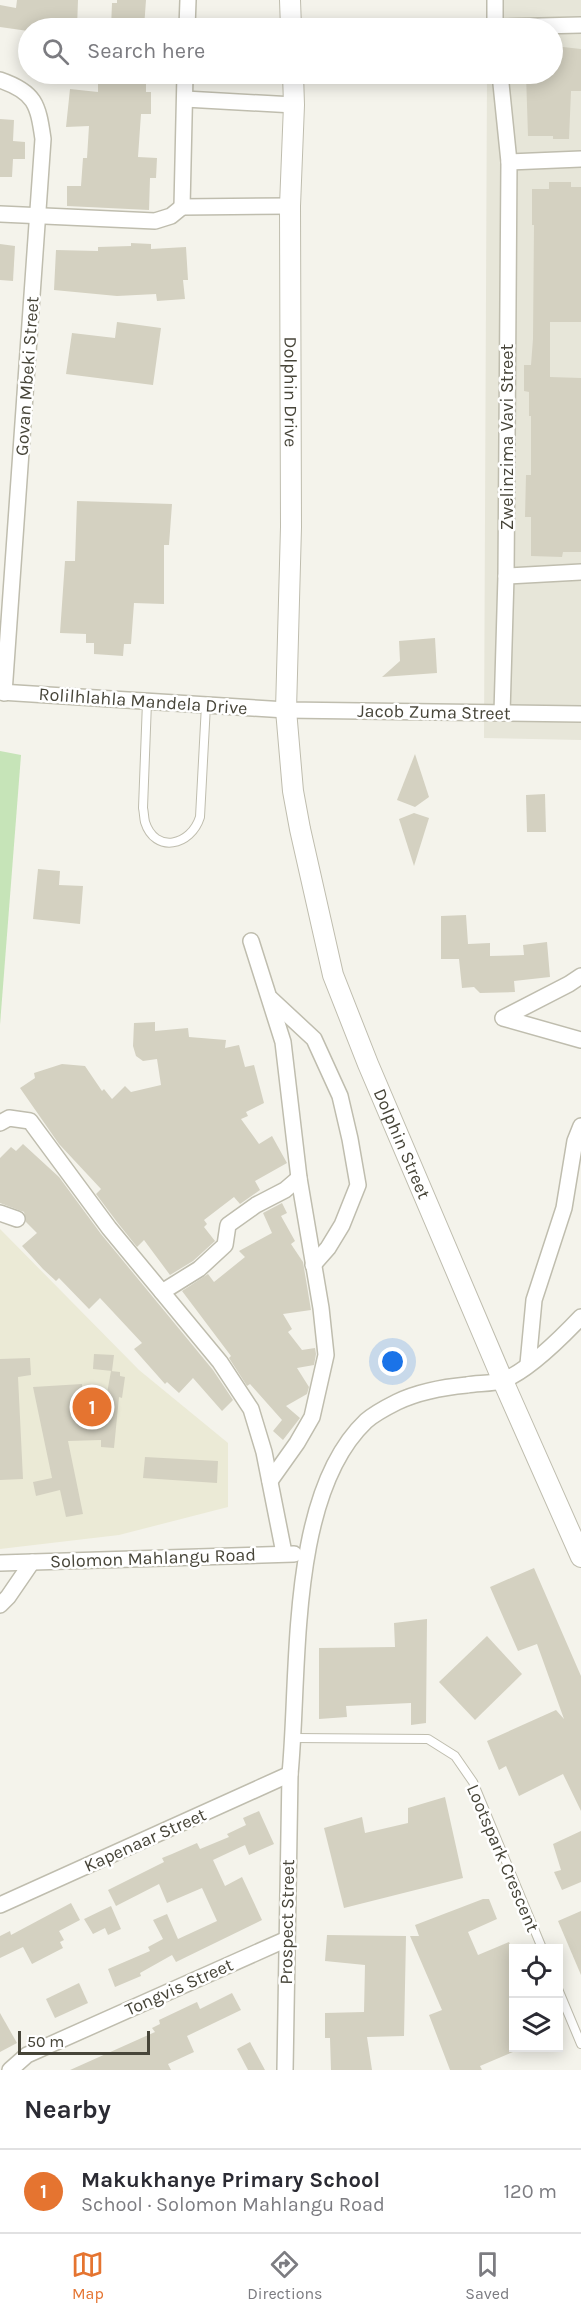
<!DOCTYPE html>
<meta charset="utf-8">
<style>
body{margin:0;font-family:Karla,sans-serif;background:#f7f7f7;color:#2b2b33}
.controls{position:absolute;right:18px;bottom:18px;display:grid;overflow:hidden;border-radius:0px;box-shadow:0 3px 15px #0003}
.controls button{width:54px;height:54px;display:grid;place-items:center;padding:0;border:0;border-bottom:2px solid #e1e1e2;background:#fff;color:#2b2b33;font:30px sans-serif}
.scale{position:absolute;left:18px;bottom:15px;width:132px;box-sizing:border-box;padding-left:6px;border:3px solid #474539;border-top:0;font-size:16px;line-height:21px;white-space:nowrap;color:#474539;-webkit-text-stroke:4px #fff;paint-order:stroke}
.you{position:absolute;left:393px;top:1362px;width:21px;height:21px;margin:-15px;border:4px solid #fff;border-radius:50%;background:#1a73e8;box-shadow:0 0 0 9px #1a73e833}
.badge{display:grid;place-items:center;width:39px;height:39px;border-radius:50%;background:#e57430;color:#fff;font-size:20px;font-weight:700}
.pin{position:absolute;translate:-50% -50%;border:3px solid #fff;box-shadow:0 2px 6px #0006}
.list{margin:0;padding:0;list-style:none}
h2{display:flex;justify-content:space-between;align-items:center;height:78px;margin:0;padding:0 24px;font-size:26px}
h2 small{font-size:20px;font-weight:400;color:#7c7c81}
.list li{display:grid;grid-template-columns:39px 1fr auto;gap:18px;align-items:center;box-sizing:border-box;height:84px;padding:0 24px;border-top:2px solid #e1e1e2}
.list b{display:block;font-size:22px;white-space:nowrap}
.list p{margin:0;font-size:20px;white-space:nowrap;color:#7c7c81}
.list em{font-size:20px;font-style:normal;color:#7c7c81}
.icon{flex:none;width:33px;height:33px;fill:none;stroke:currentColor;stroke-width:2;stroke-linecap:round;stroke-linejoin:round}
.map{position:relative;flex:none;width:581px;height:2070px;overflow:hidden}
.search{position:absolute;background:#fff;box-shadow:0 3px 15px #0003;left:18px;right:18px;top:18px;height:66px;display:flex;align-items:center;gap:15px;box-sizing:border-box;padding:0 21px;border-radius:33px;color:#7c7c81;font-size:22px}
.sheet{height:162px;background:#fff}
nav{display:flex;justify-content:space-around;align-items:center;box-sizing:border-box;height:84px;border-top:2px solid #e1e1e2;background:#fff;font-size:16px;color:#7c7c81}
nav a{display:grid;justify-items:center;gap:3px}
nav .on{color:#e57430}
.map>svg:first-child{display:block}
</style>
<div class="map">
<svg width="581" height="2070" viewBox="0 0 581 2070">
<rect width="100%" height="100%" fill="#f4f3eb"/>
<polygon fill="#e7e6d9" points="487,0 581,0 581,740 484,738 487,74 552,74 552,28 487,28"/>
<polygon fill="#ebead6" points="0,1229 139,1370 228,1443 228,1507 119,1535 0,1549"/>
<polygon fill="#c6e4b8" points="0,751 21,755 0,1025"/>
<g fill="#d4d1c1">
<polygon points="17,0 78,0 77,28 28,28 28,31 0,27 0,5 16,8"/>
<polygon points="117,0 146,0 144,28 111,28 112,3 117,3"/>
<polygon points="554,46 581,49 581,91 571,91 569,139 553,139 553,136 528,136 526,74 552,74"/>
<polygon points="98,74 146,74 146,92 151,92 151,114 141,114 138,157 157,158 156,178 150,178 149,210 67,206 67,186 81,186 83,158 87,158 89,126 66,127 70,89 98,92"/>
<polygon points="0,119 14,120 13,141 25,142 25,159 13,159 12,177 0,177"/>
<polygon points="549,182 571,182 571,187 581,187 581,322 550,322 550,377 581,378 581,552 563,552 562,557 531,556 531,517 525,517 526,475 531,475 531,416 529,416 529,392 524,391 524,365 531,365 533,339 534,225 532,225 532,189 549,189"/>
<polygon points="131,243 151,244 151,249 186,247 188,280 183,280 185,299 157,301 156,294 117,296 54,290 56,250 98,251 98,247 131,246"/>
<polygon points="0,244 15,246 13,281 0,280"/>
<polygon points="117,322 161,328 153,385 66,374 72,333 115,338"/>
<polygon points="77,501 172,504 169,545 164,545 164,604 134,603 131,644 124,644 123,656 94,654 94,643 86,643 86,634 60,633 65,561 75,561"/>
<polygon points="435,638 437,673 382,677 400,661 399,641"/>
<polygon points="415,754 429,797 415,807 397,800"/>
<polygon points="545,794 546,832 527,832 526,795"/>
<polygon points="414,813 429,818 414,866 399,819"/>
<polygon points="38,869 60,871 59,885 83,886 80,924 33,919"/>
<polygon points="466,915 468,944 490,943 490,956 524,955 523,945 547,942 550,977 514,981 515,992 480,993 474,987 462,988 459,959 441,959 441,916"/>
<polygon points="155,1022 155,1031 188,1028 189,1037 226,1040 225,1048 239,1045 245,1067 254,1065 264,1103 246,1112 248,1116 241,1119 259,1144 272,1136 287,1163 255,1181 260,1190 240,1204 234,1197 204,1220 207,1224 204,1227 215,1241 193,1261 170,1275 144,1240 137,1247 117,1222 96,1194 101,1189 59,1144 20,1088 35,1078 34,1073 62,1064 85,1066 102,1091 104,1089 112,1099 125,1086 131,1092 161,1085 157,1059 143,1061 136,1056 133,1046 134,1023"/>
<polygon points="23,1144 59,1177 101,1234 213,1370 233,1400 222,1411 193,1378 179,1393 167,1382 165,1384 134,1349 142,1343 100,1298 89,1309 59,1278 56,1281 43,1269 22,1246 37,1233 26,1222 24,1212 0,1203 0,1158 11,1147 16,1151"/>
<polygon points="282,1203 287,1213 281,1216 295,1241 291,1244 303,1262 311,1310 283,1314 292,1329 288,1332 302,1350 315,1348 316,1354 314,1365 297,1368 309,1387 307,1394 286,1406 300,1418 283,1440 273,1431 282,1420 250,1384 247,1386 229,1358 231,1356 182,1291 208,1274 214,1282 245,1257 239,1251 272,1233 263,1213"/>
<polygon points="94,1354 114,1355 112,1371 93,1369"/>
<polygon points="30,1358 31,1375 18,1377 23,1479 0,1480 0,1359"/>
<polygon points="111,1371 120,1372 120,1376 125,1377 122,1398 119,1397 114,1448 101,1447 101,1440 68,1441 83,1514 66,1517 60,1490 36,1496 33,1482 52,1478 33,1387 82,1384 83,1398 106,1399"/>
<polygon points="145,1457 218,1461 217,1483 143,1478"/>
<polygon points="534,1568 581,1676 581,1811 563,1774 519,1796 506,1766 499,1770 487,1741 556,1710 564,1719 537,1644 518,1651 490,1587"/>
<polygon points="427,1619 426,1723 411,1725 411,1703 346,1706 347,1717 319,1719 319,1648 395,1647 394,1623"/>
<polygon points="487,1636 522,1674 475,1720 439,1682"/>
<polygon points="445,1797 463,1878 344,1908 324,1828 362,1817 365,1833 408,1823 408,1808"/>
<polygon points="259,1811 274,1844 249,1855 245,1845 213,1860 225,1886 242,1877 262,1920 176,1962 172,1955 140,1973 141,1976 115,1987 108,1969 150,1951 148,1947 163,1939 153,1920 167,1914 178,1939 217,1921 202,1888 167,1903 159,1884 116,1906 108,1890 164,1862 162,1858 172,1854 197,1843 200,1849 229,1837 227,1834 246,1825 243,1818"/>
<polygon points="581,1831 581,1882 562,1890 554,1872 561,1870 553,1844"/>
<polygon points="483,1899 489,1899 497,1919 468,1932 478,1955 509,1942 513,1952 513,2052 480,2066 482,2070 450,2070 429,2015 442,2010 410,1936 419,1936 415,1925"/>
<polygon points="71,1903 80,1920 59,1931 64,1940 60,1942 63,1948 32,1964 23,1947 0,1958 0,1936 10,1931 11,1935"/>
<polygon points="111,1906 121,1929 108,1935 105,1928 93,1934 84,1919"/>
<polygon points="581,1911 581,1975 558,1921"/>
<polygon points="327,1935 406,1936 404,2036 367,2037 372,2070 331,2070 330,2038 325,2038 325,2013 364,2012 365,1965 325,1961"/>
<polygon points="79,1983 88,2003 55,2018 46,1999"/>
<polygon points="232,1993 241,2010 187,2036 194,2052 168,2064 171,2070 70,2070 155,2032 152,2028 160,2024 159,2020 197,2002 200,2009"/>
<polygon points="0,2013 17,2043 0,2052"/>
<polygon points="250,2042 265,2070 248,2070 237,2049"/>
</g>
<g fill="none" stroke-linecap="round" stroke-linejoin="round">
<defs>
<g id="service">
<path d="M147,702L143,808C144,812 144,818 145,822C155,854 191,846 200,817L206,705"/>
<polyline points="294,1738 428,1739 455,1756 473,1782 542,1948"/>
<polyline points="558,1989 581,2044"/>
</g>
<g id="minor">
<polyline points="495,27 581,25"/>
<polyline points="187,28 188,0"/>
<polyline points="495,28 495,0"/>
<polyline points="500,74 509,162 506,576 502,713"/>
<path d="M0,80C35,92 38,104 43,139L4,693"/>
<polyline points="185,99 294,105"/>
<polyline points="509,162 581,159"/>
<polyline points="182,207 185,74"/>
<polyline points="182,207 290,206"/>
<polyline points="0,214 155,221 171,216 182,207"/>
<polyline points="506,576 581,572"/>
<polyline points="0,692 286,710 581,714"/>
<polyline points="251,941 283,1042 299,1178 321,1308 326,1355 312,1417 297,1443 270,1481"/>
<polyline points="581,976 569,984 503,1018 581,1040"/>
<polyline points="271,999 314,1039 340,1096 350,1139 358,1185 342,1225 328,1248 313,1265"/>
<polyline points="0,1123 9,1118 30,1121 109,1228 220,1362 251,1409 264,1452 284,1553"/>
<polyline points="0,1213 17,1219"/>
<polyline points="162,1292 199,1269 225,1245 228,1225 256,1205 285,1190 299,1178"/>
<polyline points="528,1364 534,1300 564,1208 575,1141 581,1126"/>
<polyline points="0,1563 294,1554"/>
<polyline points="0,1605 8,1597 32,1562"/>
<polyline points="0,1905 290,1774"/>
<polyline points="10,2070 27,2055 287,1939"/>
<path d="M285,2070L290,1774C300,1673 287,1496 366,1421C374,1414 387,1407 397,1402C418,1392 445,1387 467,1385C478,1383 493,1384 504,1380C529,1370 562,1337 581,1317"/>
</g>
<g id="tertiary">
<polyline points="290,0 291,28"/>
<path id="s1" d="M293,74L294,105L290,206L291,527L286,710L293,791L300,829L333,975L368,1064L503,1381L581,1557"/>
</g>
</defs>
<use href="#service" stroke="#bfbdae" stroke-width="10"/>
<use href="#minor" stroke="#bfbdae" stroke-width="18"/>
<use href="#tertiary" stroke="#bfbdae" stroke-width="22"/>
<use href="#service" stroke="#fff" stroke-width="8"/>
<use href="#minor" stroke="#fff" stroke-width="15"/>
<use href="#tertiary" stroke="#fff" stroke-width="20"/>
</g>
<g text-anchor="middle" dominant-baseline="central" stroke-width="5" stroke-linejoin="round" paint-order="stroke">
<g font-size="18" fill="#474539" stroke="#fff">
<text transform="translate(27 376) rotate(-86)">Govan Mbeki Street</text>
<text stroke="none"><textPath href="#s1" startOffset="318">Dolphin Drive</textPath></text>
<text transform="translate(507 437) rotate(-90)">Zwelinzima Vavi Street</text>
<text transform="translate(143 701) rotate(4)">Rolilhlahla Mandela Drive</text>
<text transform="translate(434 712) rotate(1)">Jacob Zuma Street</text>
<text stroke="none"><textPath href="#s1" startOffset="1088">Dolphin Street</textPath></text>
<text transform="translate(153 1558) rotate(-2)">Solomon Mahlangu Road</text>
<text transform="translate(145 1840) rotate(-24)">Kapenaar Street</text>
<text transform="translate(503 1858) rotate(67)">Lootspark Crescent</text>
<text transform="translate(287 1922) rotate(-89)">Prospect Street</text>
<text transform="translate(179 1987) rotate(-24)">Tongvis Street</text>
</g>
</g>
</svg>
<div class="controls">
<button><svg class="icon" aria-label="locate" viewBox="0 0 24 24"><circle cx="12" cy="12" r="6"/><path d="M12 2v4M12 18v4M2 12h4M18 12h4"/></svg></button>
<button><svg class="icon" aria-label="layers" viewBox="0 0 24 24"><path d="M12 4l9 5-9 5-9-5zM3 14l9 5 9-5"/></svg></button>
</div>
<div class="scale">50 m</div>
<div class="you"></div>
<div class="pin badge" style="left:92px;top:1407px">1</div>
<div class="search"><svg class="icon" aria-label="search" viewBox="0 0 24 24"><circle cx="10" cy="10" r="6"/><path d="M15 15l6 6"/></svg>Search here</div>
</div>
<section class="sheet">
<h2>Nearby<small></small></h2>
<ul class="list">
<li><span class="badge">1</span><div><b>Makukhanye Primary School</b><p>School · Solomon Mahlangu Road</p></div><em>120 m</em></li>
</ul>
</section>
<nav>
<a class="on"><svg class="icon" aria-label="map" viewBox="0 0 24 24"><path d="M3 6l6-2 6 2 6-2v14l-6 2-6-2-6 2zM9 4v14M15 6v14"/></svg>Map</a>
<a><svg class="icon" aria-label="directions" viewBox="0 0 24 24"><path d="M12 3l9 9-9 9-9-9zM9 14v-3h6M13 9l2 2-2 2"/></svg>Directions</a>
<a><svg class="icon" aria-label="saved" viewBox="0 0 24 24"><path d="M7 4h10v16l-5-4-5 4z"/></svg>Saved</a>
</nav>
